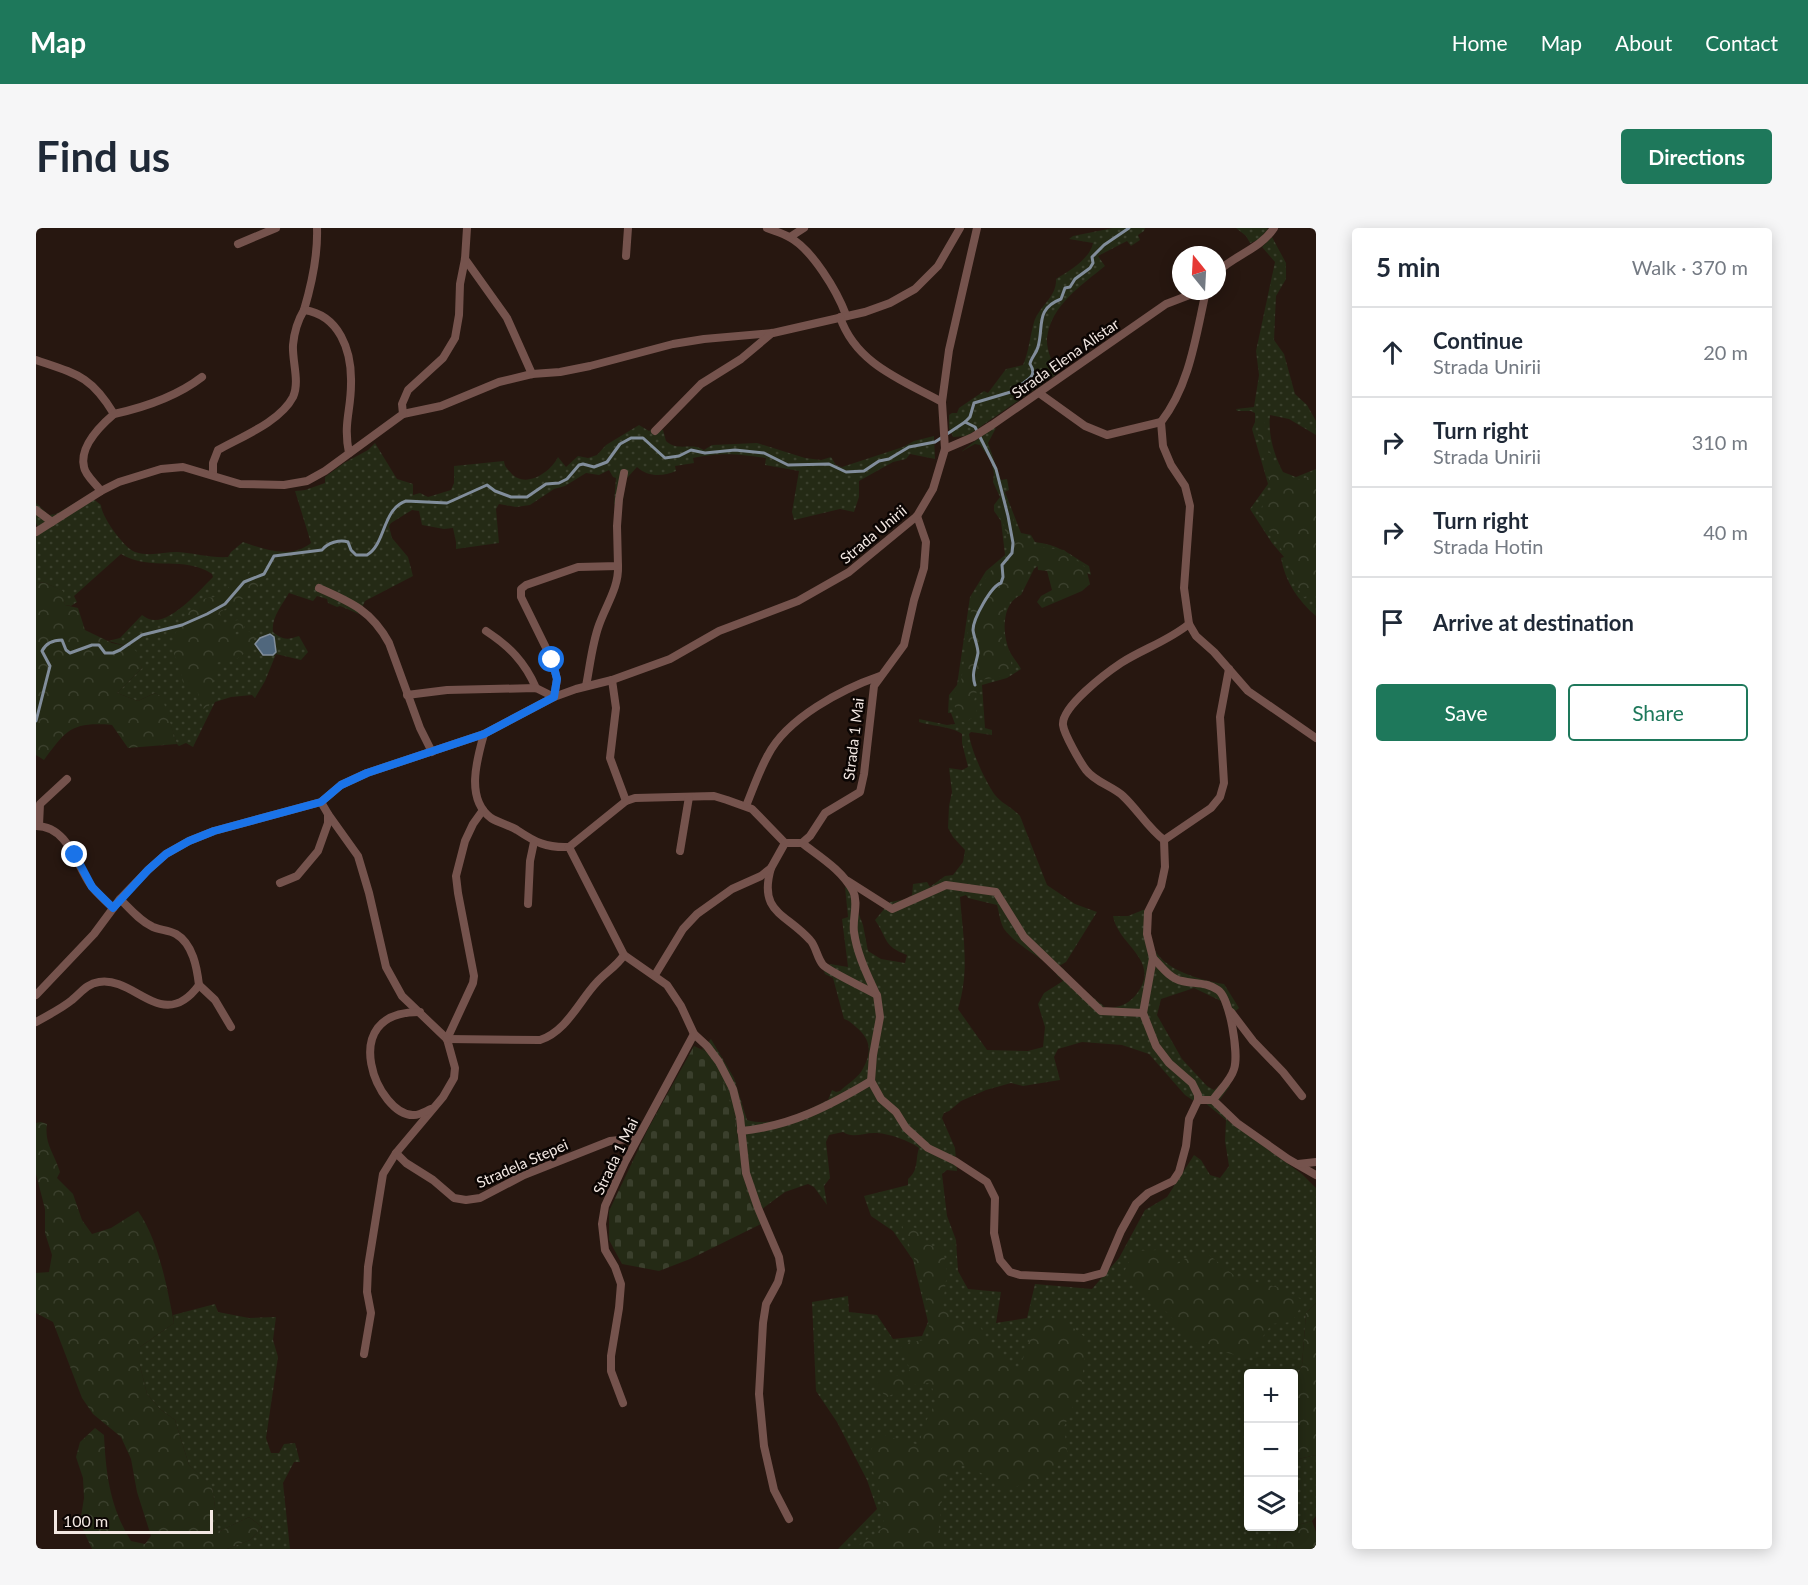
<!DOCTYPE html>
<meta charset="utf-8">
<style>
body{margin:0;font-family:Lato,sans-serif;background:#f6f6f7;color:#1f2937}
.controls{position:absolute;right:18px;bottom:18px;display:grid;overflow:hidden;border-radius:6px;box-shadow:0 3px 15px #0003}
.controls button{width:54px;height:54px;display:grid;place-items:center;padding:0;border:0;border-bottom:2px solid #e0e1e3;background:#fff;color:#1f2937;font:30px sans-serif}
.compass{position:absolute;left:1136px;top:18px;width:54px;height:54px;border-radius:50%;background:#fff;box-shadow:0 3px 15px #0003;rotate:342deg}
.scale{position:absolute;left:18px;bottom:15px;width:159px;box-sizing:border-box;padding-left:6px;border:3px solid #f2e7e2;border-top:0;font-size:16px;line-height:21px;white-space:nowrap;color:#f2e7e2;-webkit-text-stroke:4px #0b0503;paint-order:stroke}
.stop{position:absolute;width:18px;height:18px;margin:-14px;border:4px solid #1a73e8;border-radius:50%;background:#fff}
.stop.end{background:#1a73e8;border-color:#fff;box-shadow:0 2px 6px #0008}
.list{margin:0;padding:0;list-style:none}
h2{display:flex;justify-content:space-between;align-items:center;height:78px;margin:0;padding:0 24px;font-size:26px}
h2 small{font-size:20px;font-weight:400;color:#747a83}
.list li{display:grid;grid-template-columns:39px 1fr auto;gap:18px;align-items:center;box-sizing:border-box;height:90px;padding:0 24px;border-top:2px solid #e0e1e3}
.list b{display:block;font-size:22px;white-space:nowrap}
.list p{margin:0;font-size:20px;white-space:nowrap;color:#747a83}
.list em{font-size:20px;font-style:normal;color:#747a83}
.actions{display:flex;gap:12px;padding:18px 24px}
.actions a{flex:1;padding:14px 0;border:2px solid #1e785b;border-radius:6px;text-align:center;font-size:21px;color:#1e785b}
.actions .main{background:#1e785b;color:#fff}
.icon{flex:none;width:33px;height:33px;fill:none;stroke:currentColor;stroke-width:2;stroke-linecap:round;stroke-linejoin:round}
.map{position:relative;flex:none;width:1280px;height:1321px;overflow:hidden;border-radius:6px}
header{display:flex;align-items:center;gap:36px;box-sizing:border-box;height:84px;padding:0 30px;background:#1e785b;color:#fff}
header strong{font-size:28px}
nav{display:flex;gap:33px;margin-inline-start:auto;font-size:21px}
.intro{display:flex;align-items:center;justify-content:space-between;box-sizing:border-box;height:144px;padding:0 36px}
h1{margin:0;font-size:42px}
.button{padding:15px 27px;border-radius:6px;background:#1e785b;color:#fff;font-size:21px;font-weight:700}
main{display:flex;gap:36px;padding:0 36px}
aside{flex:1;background:#fff;border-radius:6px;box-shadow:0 3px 15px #0003}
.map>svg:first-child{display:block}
</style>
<header>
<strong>Map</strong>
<nav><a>Home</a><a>Map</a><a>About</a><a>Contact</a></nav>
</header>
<div class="intro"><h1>Find us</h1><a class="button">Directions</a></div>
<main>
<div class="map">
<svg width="1280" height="1321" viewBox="0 0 1280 1321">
<defs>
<pattern id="grass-dots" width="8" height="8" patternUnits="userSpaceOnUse" patternTransform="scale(1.5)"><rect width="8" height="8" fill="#242a15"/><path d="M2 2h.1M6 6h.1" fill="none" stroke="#3a3f2c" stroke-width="1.8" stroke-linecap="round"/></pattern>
<pattern id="forest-crowns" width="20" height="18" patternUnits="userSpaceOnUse" patternTransform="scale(1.5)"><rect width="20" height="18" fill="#242a15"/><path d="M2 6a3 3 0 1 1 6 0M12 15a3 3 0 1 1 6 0" fill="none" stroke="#3a3f2c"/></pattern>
<pattern id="cemetery-stones" width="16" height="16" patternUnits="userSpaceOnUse" patternTransform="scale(1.5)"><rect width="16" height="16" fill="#242a15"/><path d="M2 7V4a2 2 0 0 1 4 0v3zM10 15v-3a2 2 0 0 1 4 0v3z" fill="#3a3f2c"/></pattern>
</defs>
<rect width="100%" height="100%" fill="#271710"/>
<g fill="url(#grass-dots)" fill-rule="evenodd">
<path d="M1077,0H1109L1108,3L1102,7L1104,12L1095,18L1091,13L1062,28L1069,38C1046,57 1015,77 1011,110C1010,122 1017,135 1021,146L931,208L917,209L913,200V187L916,185H921L923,180L948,163L952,165L970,141L987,137C993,123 994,108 998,94C1003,78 1021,69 1020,51C1033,43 1054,31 1057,15L1033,11L1037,8Z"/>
<polygon points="1200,0 1230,0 1232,1 1222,12 1214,15 1210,8"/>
<path d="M1236,9L1250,35V51L1240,68L1238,112L1248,126L1259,166L1271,177L1280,193V207L1253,191L1234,187C1232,207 1238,227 1247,244L1260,249L1280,241V388C1262,373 1249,353 1245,330L1248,329L1236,315L1214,281L1232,256L1216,201L1219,194V185L1215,183H1201L1200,181L1218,179L1223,147L1220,123L1239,34L1226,19Z"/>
<path d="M603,197L613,203L618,199L627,202L630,213C642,224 655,214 668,222L676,217L721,215L769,230L785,232L795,229L800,237L806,239L867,219L878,213L898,208L899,231L874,226L870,231L857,234L823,253V269L818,284L804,281L758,292L756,284L763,243L729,237L730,230C701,226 686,224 657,230L658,235L639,238L640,243C626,249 612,249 601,239L590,251L586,278L578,276L580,250L577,249L573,242L563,247L550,245L529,258L518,261L494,277L480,279L463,276L460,281L463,315L420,321V314L417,300L408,301L386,297L383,283L376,282L355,295L353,298L356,310L372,329L377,348L329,373L323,386L304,378L301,379L292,375L291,371L281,368L277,373L253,365C246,377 235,390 237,404C247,412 251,412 263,408L272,424L265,432L240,426L229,453L219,470L216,467L195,469L179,474L157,519L150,515L143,518L141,516L125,469L119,465L102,473L81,465L106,440L95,419L72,413L84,410L106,387C110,390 114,392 119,392C138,392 164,362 177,349L176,346C149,327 115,344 85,326L38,368L41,374L35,378L29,377L26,363L10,355L0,354V300L2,299L0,295V275L13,287L20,286L52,267L65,277C65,288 88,320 99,324C113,329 128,324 141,324C159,325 174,330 192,329L195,324L207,314C229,322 255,331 275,315L259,263L269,262L289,255V249L308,235L332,222L339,215L361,251L377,256V267L384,265L392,269L415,262L418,255V238L468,233C469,240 471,240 475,245C489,261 514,245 522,229L530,239L542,228L552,230L561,227L570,217Z"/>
<path d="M957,199L960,200L952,215L965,252L971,251L973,262L969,264L985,305L995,307L999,314C1021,316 1035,327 1053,338L1055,347L1029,334L1005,335L998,341L985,367C965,375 966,407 974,424C977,430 982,435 985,441L971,450L946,457L949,500L956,502V507L935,504L933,506C935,522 949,553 959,567C965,575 977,580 984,588L1011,657L1039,676L1061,684L1030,734L1018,741C1003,728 979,716 968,701C964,694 963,684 961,677L932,670L930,667L924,669C927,709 934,742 922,781L951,822L992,823L1007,819L1009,799L1002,776L1008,765L1027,753L1020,746L1026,739L1037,753L1070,780C1081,780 1091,777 1099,768C1128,733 1082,718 1077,688H1092L1107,682L1117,681C1115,691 1113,701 1114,710C1119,740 1162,752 1188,756L1203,780L1191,790L1185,773L1158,760L1125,771L1121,787L1146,831L1171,858L1178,862L1189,852L1194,858L1182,874L1191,883V892L1266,946L1280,960V1075L1270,1085L1266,1137L1258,1156V1146H1212V1298L1256,1299L1244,1302L1240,1321H802L841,1281L831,1252L801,1194L780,1163L776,1074L812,1068L813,1084L841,1087L857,1111L886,1108L892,1094L877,1032L857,1003L835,988L828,968L872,957V951C883,942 879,932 883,920C872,912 854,906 841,905C828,904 817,911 807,904L793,907L790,914L794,950L788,958L791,977L778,959L772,956L749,964L726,981L731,993L723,997L711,967L698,886L671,824L666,821L675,811L698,850L711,892C739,900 767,884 792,872L796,862L800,864L804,863C810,857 820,851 825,844C836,826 836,812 820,799C815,795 814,793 808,791L797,750L789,746L787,741L794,736L812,739L806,691L812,689L809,659L821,663L822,684L827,697L832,723L845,731L869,735L871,727C847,718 852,711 839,692L854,674L870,671L876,667L877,656L891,654L894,659L909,648L917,647L927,634L929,622L917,609L912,600L913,578L916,564L913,540L926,542L932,539L926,515V506C918,499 896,498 883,494V491L911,497L919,496L915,485H912L913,467L921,457L934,369L950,343L969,327L965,293L958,283V277L964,269L957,254L958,246L955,233L944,217L939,216L925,224ZM1046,814L1086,817L1113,826L1149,867L1164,877L1168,874L1190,892L1189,913L1193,938L1184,950L1174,947L1165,932L1158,927L1131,969L1109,982L1083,1030L1056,1061L999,1056L991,1090L960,1095L965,1064L932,1061L922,1043L920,1012L911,988L906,946L911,942L921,943L919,920L906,890L908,885L913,883L925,873L950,862L975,855L987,858L1024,852L1018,829L1022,821Z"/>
<polygon points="179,1076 182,1084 213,1090 240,1089 237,1112 242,1129 230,1210 235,1225 243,1225 248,1216 259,1215 264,1234 258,1234 247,1255 254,1321 191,1321 214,1312 226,1299 213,1289 184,1303 172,1297 179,1279 176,1259 153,1237 139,1192 124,1181 111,1166 104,1138 104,1119 138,1095 137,1087"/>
<polygon points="1280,1227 1280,1288 1276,1293 1258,1298 1258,1232"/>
</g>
<g fill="url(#forest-crowns)">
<polygon points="1224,186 1228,190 1233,223 1241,242 1263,252 1280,246 1280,366 1268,369 1258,356 1255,343 1248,325 1223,288 1229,272 1236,263 1222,208"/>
<polygon points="970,276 974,281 984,311 1003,319 1028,322 1050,340 1054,356 1046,363 1006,380 1001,374 1005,368 1016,362 1011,343 1002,342 1001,335 994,339 985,362 968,377 965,397 966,412 975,433 975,443 963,449 944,452 938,473 941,485 930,495 924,493 916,471 925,454 937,369 956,341 972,326 972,317 965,282"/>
<path d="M216,341L224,342L235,346L210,369L184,384V391L187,397L201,392L208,393V400L196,406L201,407L211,403L219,406C219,416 207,430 196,432C190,433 186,433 180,435L173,478L167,481L161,462H152C144,454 147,447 143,436C141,431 136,424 136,419C136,405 154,378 166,372C173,368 181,370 189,367C193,356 199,348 212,347Z"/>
<path d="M0,354L10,355L27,363L29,377L42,380L49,402L76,415L95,419L100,423L106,440L81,465L102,473L119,465L126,469L141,516L92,520L76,497C36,494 31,501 8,532L0,527Z"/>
<path d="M5,894L11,896C8,915 18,925 24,944L21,950L37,966L46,992L56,1006L75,1000L102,983C123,1013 131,1059 138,1095L104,1119V1138L111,1166L124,1181L139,1192L153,1237L176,1258L179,1279L173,1297L184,1303L213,1289L226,1299L214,1312L191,1321H56L44,1295L48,1270L47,1250L40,1229L44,1214L59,1200L68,1207C70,1247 74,1279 95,1313L109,1316L115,1308L101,1264L95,1231L85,1209L57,1186L46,1170L17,1094L0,1085V1045L13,1044L16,1027L9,1005V981L0,946V895Z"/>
<polygon points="866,997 880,1000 890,1016 907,1021 911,1044 907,1077 918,1095 944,1098 955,1120 983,1141 993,1113 1006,1089 1028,1092 1051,1111 1045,1160 1028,1199 1032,1229 1008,1250 972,1261 949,1247 921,1234 908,1253 903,1299 909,1321 818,1321 848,1299 847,1273 832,1229 843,1205 856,1210 884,1217 886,1201 901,1172 894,1155 876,1157 851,1169 839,1158 847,1146 865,1148 874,1142 864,1116 894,1111 890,1064"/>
<polygon points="1121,1022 1138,1038 1157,1026 1173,1027 1200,1049 1245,1060 1268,1073 1256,1094 1236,1096 1212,1129 1176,1122 1151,1110 1132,1085 1106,1068 1088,1044 1098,1023"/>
<polygon points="1280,1075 1280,1227 1258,1232 1258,1156 1266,1137 1270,1085"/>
<polygon points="1276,1293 1280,1304 1280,1321 1240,1321 1244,1302"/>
</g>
<polygon fill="url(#cemetery-stones)" points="658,818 671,824 684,844 698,886 711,967 723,997 654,1031 623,1043 586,1036 573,1012 573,983 612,901"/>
<polygon fill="#50677d" stroke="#818d9b" stroke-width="1.5" points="234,406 238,409 240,424 237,427 227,427 219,416 224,410"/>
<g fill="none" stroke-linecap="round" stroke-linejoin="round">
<g stroke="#818d9b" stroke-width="3">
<path d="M929,194L939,199L960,241L972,288L977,315L976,325L966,337L967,349L965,355C955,358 937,391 937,402C938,410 942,418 942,425C940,437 935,445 939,457"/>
<path d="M0,493L14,438L6,423C10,415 17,412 26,412L30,422L34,425L56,417H63L69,425H77L84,422L106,407L146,397L171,386L189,376L208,354L228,346L238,328L286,322C291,315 304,311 312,314L315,322L320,327H331C350,316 346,281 370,273L411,275L451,257L459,263L475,269H491L510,256L523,255L531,251L543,237L547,236L558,239L571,234L584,216L595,210H607L629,230L643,228L655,222L669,225L699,222L728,225L752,237L793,236L810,244L828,243L843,233L853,231L873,219L899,214L929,194L934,189L938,175L978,163C985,153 1004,151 994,136C995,130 1000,126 1002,119C1008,98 999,81 1025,71L1029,60L1034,59L1039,51L1054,40L1057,35L1056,29L1068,17L1093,0"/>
</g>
<g stroke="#75534d" stroke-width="8">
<path d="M731,0C738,3 746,5 753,9C776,21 801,63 810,87"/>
<polyline points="754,9 768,0"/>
<polyline points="202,16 240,0"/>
<polyline points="590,28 592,0"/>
<polyline points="429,31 471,90 496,146"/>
<path d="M1181,44C1199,27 1224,21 1238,0"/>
<path d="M1170,63C1160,107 1154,157 1125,194L1127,218L1135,237L1149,258L1154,278L1148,360L1153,396L1160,408L1178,424L1212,463L1280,510"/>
<path d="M268,82C276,55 282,28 281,0"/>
<path d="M0,132C41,146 55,148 78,186C110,179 140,169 166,149"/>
<polyline points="1003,165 1049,198 1071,207 1125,194"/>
<polyline points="906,174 913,122 941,0"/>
<polyline points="367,186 405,178 463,154 496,146 524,144 554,138 637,116 668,111 737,105 829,84 854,75 879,61 902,38 924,0"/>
<polyline points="619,203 665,156 705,131 736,105"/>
<polyline points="909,221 937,209 956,197 1130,76 1164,63"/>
<path d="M177,247V235L182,222C205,209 244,194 257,169C264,154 256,133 257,117C258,106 262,92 268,82C303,87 316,122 315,156C315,183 307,195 313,225"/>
<path d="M65,263C60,256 49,247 48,239C43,219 64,198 78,186"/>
<polyline points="0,282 16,294"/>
<polyline points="0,304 65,263 83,254 125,241 147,239 204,256 248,257 271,253 289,243 367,186 366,176 372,162 407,130 419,110 423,87 424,56 429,31 431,0"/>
<path d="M283,360C315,374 336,383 353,415L384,500L396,524"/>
<path d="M450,403C473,418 489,434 500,460"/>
<polyline points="576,452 580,480 574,530 590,573"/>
<path d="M550,458C554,438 556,416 563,397C570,377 583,359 582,338"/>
<polyline points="371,467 411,462 500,460 518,469 521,451 516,432 485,369 485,361 490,357 542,339 582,338 581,298 583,271 588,245"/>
<path d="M448,506C441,531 429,571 455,590C463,595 473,597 481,602C499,614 510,620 533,619"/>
<path d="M710,578C717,561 723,543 732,527C751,490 806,461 844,448"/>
<polyline points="292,586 322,628 333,665 350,739 366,768 411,811 419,840 418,850 407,869 360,925 347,946 332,1039 331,1064 335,1085 328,1126"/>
<polyline points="3,597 4,576 31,551"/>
<path d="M0,598C31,598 40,635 54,656C60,665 69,672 77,680"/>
<path d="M1128,612C1112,600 1102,582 1087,568C1076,558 1059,554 1050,542C1044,534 1028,506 1027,497C1025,479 1070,445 1085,435C1107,421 1132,413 1153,396"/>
<polyline points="533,619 590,573 599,570 678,568 691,572 716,581 749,615 766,615"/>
<polyline points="644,623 653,569"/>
<path d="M735,640C722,685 750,685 774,712C780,718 781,730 787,737C794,744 829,760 841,767L844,789L837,827L835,853L845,871L860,884L870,900L892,920L919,933L951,954L959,970L958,1005L964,1032L974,1044L984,1047L1048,1050L1067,1045L1085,1003L1100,976L1112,965L1137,953L1143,944L1150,918L1153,891L1162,872V867L1156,855L1133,835L1120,818L1107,785L1117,730L1111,706L1112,684L1125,658L1129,639L1128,612L1175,580L1184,569L1188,555L1184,489L1193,441"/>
<polyline points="812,653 856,681 910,657 960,664 988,709 1065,783 1107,785"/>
<polyline points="244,655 261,648 282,623 292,595 292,586 285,574"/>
<polyline points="492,676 494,633 498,614"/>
<polyline points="588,727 631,757 645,778 658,806 671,818 683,834 697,861 704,889 710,945 722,980 743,1029 745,1042 742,1054 730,1076 727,1095 723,1166 728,1218 738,1262 753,1291"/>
<path d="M1117,730C1125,738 1134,751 1146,753C1159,756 1170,754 1182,762C1194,770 1203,827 1198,841C1195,852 1183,863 1177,872"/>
<polyline points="619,747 647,701 661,686 696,661 725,648 735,640 749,615"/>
<polyline points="163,757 179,772 195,799"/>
<path d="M840,766C831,746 821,726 818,704C816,691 823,675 817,663C806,642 784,629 766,615L774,608L789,585L824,564L828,546L838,458L868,417L878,372L888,340L890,314L881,288"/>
<path d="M0,767L58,706L84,671L112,642L130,626L153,613L178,603L285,574L305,557L331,545L448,506L518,469L540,461L576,452L634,431L683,403L762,373L813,344L881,288L897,261L909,221L906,174C866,152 820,136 804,89"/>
<path d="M384,784C298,783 342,889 378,887C384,887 390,883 395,881"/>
<polyline points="1195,784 1217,813 1247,844 1266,868"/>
<path d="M0,794C12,787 25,781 36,772C45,765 50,756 63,754C99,748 127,806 163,757C161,740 157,716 140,706C133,702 124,702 117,699C104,693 94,681 84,671"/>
<path d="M411,811L504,812C531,803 543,773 561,754C570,744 581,738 588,727L533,619"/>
<polyline points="411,811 437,755 438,748 422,665 420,648 429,613 437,596 447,582"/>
<polyline points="1162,872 1177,872 1201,895 1252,931 1280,947"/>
<path d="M705,903C755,898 793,878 835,853"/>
<polyline points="360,925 370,935 397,952 418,970 430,972 444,970 488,947 574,913 601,910"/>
<polyline points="1262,936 1280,934"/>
<polyline points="587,1175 575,1143 575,1128 583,1080 585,1056 579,1039 569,1022 566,996 569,978 589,934 658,806"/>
</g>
</g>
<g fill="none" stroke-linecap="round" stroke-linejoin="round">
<polyline stroke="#1a73e8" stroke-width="8" points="39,627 56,659 77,680 112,642 130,626 153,613 178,603 285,574 305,557 331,545 448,506 518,469 521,451 516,432"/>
</g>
<g text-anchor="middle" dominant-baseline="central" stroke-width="5" stroke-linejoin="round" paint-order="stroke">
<g font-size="15" fill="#f2e7e2" stroke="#0b0503">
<text transform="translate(1029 130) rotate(-35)">Strada Elena Alistar</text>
<text transform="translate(837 306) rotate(-40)">Strada Unirii</text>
<text transform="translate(817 511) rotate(-83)">Strada 1 Mai</text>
<text transform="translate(579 928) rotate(-64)">Strada 1 Mai</text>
<text transform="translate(486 935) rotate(-24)">Stradela Stepei</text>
</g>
</g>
</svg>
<div class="controls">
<button>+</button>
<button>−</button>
<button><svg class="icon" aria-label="layers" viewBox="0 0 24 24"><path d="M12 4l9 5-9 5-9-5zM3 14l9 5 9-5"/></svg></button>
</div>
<svg class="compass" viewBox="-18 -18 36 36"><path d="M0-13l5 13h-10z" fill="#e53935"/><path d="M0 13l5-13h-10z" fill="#747a83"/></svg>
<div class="scale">100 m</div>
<div class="stop" style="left:516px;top:432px"></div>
<div class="stop end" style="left:39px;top:627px"></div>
</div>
<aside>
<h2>5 min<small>Walk · 370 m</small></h2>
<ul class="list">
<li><svg class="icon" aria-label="ahead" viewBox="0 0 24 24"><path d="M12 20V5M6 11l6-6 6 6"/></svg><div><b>Continue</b><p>Strada Unirii</p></div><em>20 m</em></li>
<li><svg class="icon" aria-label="right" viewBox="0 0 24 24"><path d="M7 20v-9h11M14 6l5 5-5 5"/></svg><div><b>Turn right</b><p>Strada Unirii</p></div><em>310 m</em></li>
<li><svg class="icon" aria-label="right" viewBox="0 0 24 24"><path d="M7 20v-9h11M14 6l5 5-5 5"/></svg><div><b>Turn right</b><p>Strada Hotin</p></div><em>40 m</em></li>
<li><svg class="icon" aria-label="arrive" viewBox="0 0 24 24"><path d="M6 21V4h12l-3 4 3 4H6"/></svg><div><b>Arrive at destination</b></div></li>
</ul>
<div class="actions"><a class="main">Save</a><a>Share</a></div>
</aside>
</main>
